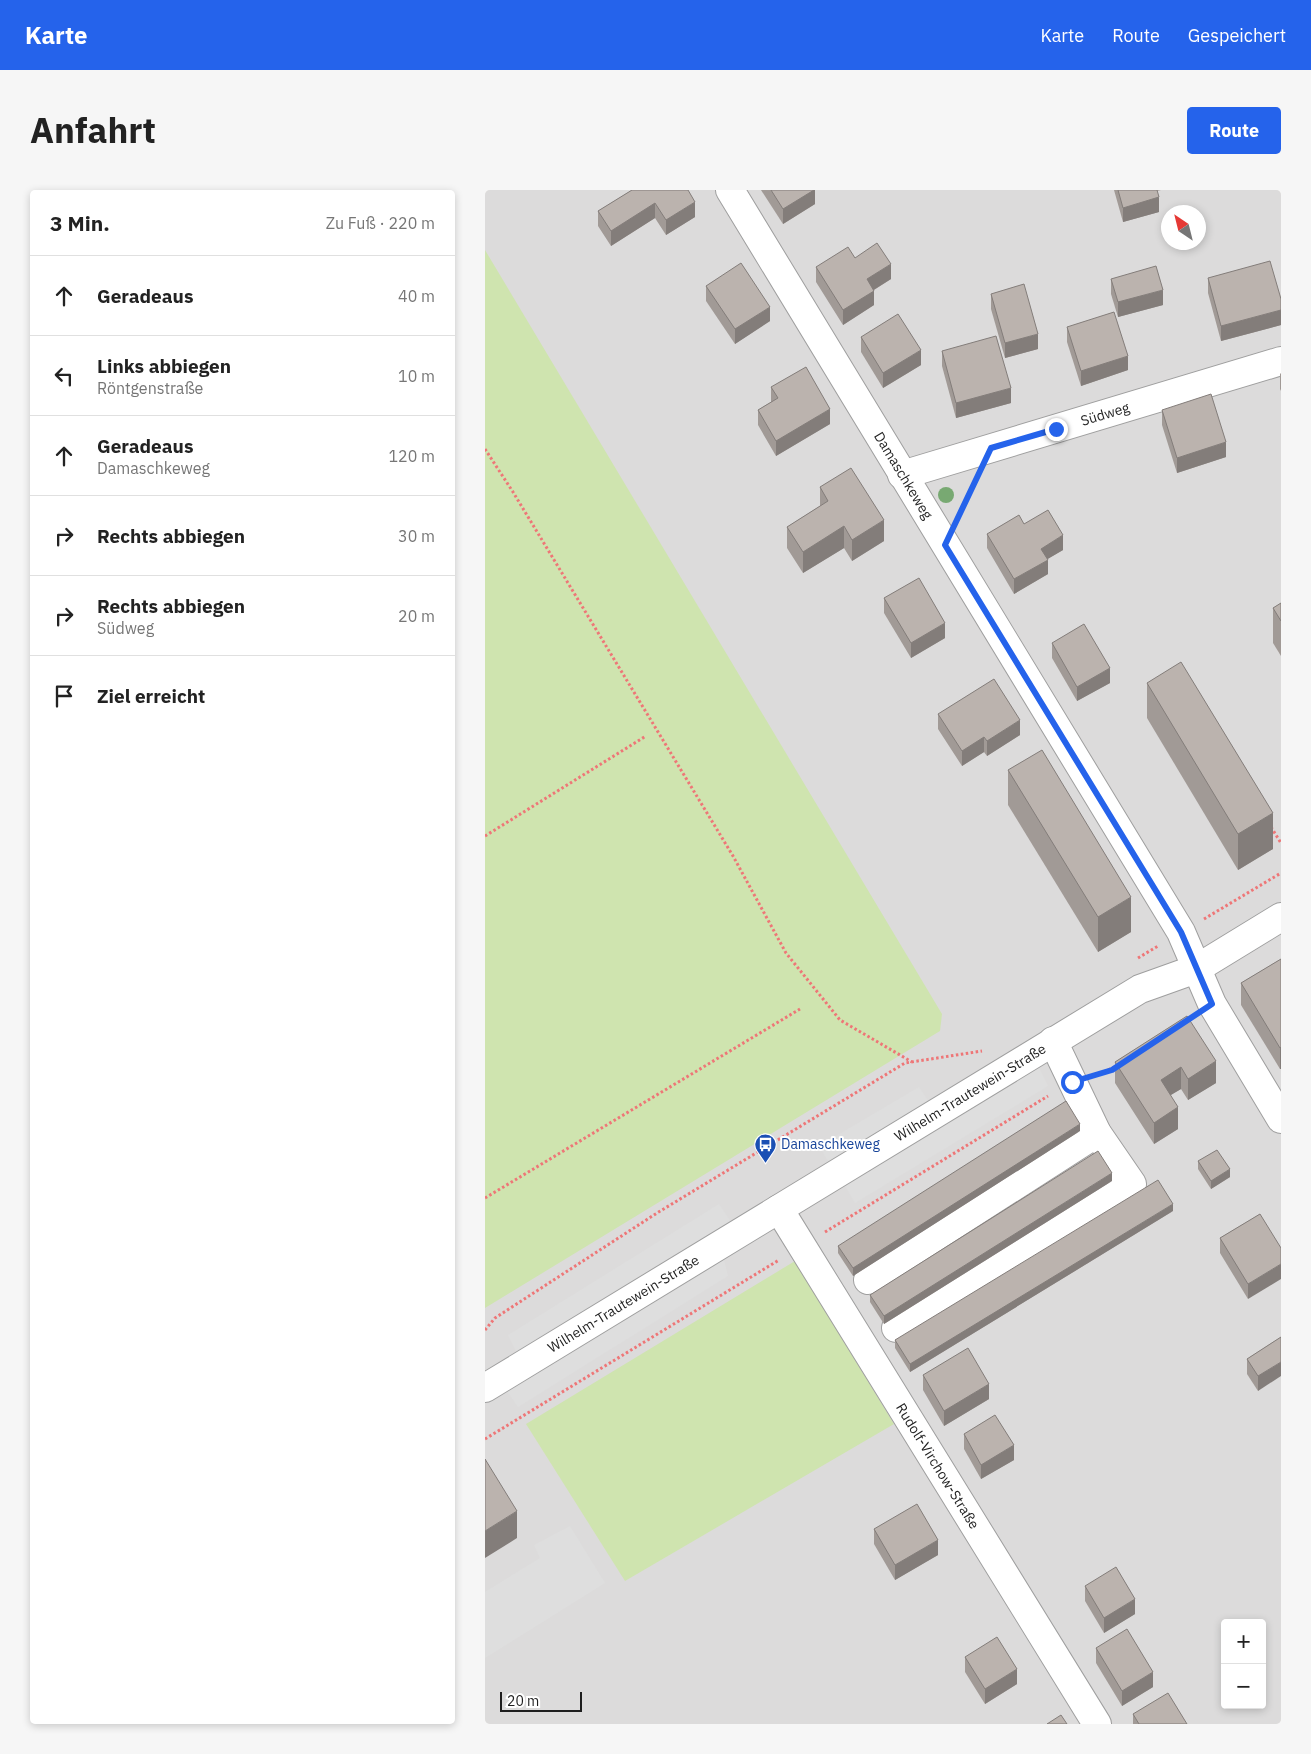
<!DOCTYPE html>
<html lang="de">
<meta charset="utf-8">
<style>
body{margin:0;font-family:"IBM Plex Sans",sans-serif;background:#f6f6f6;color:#222}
.controls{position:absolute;right:15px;bottom:15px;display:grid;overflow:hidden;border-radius:5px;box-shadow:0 2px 8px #0003}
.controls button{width:45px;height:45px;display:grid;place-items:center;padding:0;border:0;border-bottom:1px solid #e0e0e0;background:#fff;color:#222;font:25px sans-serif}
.compass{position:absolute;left:676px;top:15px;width:45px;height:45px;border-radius:50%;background:#fff;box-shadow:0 2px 8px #0003;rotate:325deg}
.scale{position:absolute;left:15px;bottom:12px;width:82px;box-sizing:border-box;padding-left:5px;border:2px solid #1e1e1e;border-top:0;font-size:14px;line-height:18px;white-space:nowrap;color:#1e1e1e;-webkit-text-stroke:4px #fff;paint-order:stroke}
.stop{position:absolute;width:15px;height:15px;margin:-11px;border:4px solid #2563eb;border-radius:50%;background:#fff}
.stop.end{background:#2563eb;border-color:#fff;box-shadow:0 1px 5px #0008}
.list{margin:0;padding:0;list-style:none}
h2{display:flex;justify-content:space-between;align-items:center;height:65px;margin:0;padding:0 20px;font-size:21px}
h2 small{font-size:16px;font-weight:400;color:#767676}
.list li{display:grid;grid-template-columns:32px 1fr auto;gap:15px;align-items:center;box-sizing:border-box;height:80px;padding:0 20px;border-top:1px solid #e0e0e0}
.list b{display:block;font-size:19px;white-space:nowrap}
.list p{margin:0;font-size:16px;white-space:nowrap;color:#767676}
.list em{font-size:16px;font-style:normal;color:#767676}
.icon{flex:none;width:28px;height:28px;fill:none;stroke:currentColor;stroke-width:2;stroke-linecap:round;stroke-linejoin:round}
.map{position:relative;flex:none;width:796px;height:1534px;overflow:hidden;border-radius:5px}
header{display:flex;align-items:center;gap:30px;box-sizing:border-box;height:70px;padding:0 25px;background:#2563eb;color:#fff}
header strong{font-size:24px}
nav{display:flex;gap:28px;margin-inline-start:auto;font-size:18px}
.intro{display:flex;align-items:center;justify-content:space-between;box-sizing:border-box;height:120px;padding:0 30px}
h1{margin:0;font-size:35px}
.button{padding:12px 22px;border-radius:5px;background:#2563eb;color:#fff;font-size:18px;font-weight:700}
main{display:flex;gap:30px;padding:0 30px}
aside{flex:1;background:#fff;border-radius:5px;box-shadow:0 2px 8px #0003}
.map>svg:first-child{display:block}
</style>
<header>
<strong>Karte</strong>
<nav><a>Karte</a><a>Route</a><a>Gespeichert</a></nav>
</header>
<div class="intro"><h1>Anfahrt</h1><a class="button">Route</a></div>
<main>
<aside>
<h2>3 Min.<small>Zu Fuß · 220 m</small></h2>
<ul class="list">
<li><svg class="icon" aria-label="ahead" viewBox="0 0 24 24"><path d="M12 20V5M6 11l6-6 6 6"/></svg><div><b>Geradeaus</b></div><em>40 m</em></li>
<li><svg class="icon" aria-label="left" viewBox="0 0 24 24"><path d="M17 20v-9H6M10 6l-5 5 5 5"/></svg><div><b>Links abbiegen</b><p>Röntgenstraße</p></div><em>10 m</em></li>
<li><svg class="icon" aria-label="ahead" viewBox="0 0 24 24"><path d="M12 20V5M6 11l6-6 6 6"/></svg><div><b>Geradeaus</b><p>Damaschkeweg</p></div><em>120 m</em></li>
<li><svg class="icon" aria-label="right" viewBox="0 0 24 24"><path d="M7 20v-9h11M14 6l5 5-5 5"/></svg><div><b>Rechts abbiegen</b></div><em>30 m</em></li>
<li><svg class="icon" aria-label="right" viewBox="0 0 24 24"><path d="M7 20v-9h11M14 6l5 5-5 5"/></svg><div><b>Rechts abbiegen</b><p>Südweg</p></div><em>20 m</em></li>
<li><svg class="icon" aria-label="arrive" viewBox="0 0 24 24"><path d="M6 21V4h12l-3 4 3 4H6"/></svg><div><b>Ziel erreicht</b></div></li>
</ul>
</aside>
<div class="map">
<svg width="796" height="1534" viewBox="0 0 796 1534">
<rect width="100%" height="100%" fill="#eeeae5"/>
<path fill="#dcdbdb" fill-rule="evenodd" d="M0,0H796V1534H0ZM684,22H714V52H684ZM740,1433H777V1515H740Z"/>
<g fill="#cfe4af">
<polygon points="0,60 457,824 455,841 0,1118"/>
<polygon points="310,1071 409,1234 140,1391 41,1234"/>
</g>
<g fill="#dedede">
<polygon points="552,874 563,896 370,1013 358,992"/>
<polygon points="434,897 444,912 344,973 334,956"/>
<polygon points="234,1014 248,1035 33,1165 23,1145"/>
<polygon points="238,1066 243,1086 33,1217 20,1198"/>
<polygon points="85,1336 120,1393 0,1468 0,1402 55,1368 49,1355"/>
</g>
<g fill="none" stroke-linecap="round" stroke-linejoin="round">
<defs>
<g id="minor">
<path id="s1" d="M245,0L696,742L727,814L796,929"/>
<path id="s2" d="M417,285L796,171"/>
<path id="s3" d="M294,1019L612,1534"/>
<polyline points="383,1090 612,943"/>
<polyline points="411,1138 647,994 612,943 568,851"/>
<path id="s4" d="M0,1198L655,799L711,779L796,727"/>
</g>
</defs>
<use href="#minor" stroke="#9f9f9f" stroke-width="30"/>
<g stroke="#ee7677" stroke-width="3" stroke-dasharray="2.5 2.5" stroke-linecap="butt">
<polyline points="0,259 28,302 248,666 301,763 355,830 427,872"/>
<polyline points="474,325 490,292"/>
<polyline points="786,637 796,653"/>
<polyline points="0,646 161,546"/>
<polyline points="719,729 796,683"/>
<polyline points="653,768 673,756"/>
<polyline points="614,884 634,875"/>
<polyline points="0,1008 315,819"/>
<polyline points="340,1042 563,906"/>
<polyline points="0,1140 10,1128 172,1023 420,873 497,861"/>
<polyline points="0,1249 294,1070"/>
</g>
<use href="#minor" stroke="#fff" stroke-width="28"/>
</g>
<circle fill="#78a972" cx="461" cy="305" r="8"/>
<g fill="#a19a96">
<polygon points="147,0 210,27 181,45 170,28 126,56 113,36 113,21"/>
<polygon points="276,0 330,0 330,14 298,34"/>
<polygon points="629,0 676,0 672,1 674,22 638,32"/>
<polygon points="370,68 406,89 389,100 389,115 358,135 331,92 331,77"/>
<polygon points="723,88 796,109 796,135 736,151 723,103"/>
<polygon points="626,89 678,115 633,127 626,104"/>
<polygon points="221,96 285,131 250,154 221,111"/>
<polygon points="506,104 553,159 520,168 506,119"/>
<polygon points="582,137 643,180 596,196 582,152"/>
<polygon points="376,147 436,175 398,198 376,162"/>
<polygon points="457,161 526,213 471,228 457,176"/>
<polygon points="796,183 796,201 795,199 795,184"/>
<polygon points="286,197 345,234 291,266 273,235 273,220 286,212"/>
<polygon points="677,220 741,267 692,283 677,235"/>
<polygon points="335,297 399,351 367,371 359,358 318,383 302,358 302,337 335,316"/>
<polygon points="539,334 578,360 562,369 563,384 529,404 502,358 502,344"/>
<polygon points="399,408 460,448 426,468 399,423"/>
<polygon points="796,413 796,466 788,453 788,418"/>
<polygon points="567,453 625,493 592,511 567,468"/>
<polygon points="662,493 788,659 753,680 662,528"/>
<polygon points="453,524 535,545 502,566 499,562 477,576 453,539"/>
<polygon points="523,580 646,742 613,762 523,615"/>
<polygon points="796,769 796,879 795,879 756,815 756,793"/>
<polygon points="702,826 731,893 703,910 696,899 685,905 693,939 669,954 630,893 630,872"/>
<polygon points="595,941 368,1086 353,1063 353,1056"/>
<polygon points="713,971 745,987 726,999 713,979"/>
<polygon points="627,991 399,1134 385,1112 385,1105"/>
<polygon points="688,1021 425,1182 410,1158 410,1150"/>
<polygon points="775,1024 763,1109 735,1063 735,1048"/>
<polygon points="796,1147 773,1201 762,1184 762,1169"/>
<polygon points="438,1185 504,1209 459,1236 438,1200"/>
<polygon points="479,1244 529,1270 496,1289 479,1259"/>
<polygon points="389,1339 453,1365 410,1390 389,1354"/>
<polygon points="600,1396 650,1424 619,1443 600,1411"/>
<polygon points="611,1458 668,1497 637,1516 611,1473"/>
<polygon points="480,1467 532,1494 500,1514 480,1482"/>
<polygon points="648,1524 702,1534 648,1534"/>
</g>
<g fill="#837d7a">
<polygon points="329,0 330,0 330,14 298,34 298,19"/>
<polygon points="674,7 674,22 638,32 638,18"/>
<polygon points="210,12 210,27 181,45 181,30"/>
<polygon points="170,13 170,28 126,56 126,41"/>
<polygon points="406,74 406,89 382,104 382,89"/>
<polygon points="678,100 678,115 633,127 633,112"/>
<polygon points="389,101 389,115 358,135 358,120"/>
<polygon points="285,117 285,131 250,154 250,139"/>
<polygon points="796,120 796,135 736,151 736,136"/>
<polygon points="553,144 553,159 520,168 520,153"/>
<polygon points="436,160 436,175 398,198 398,183"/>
<polygon points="643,166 643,180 596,196 596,181"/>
<polygon points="526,198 526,213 471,228 471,213"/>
<polygon points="345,219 345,234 291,266 291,251"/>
<polygon points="741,252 741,267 692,283 692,268"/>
<polygon points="399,330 399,351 367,371 367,350"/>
<polygon points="359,336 359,358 318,383 318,362"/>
<polygon points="578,345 578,360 556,373 556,359"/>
<polygon points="563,370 563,384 529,404 529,389"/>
<polygon points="460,433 460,448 426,468 426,453"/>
<polygon points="625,478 625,493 592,511 592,497"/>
<polygon points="535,530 535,545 502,566 502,551"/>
<polygon points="499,547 499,562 477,576 477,561"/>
<polygon points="788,623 788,659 753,680 753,644"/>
<polygon points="646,707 646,742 613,762 613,727"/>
<polygon points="796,857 796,879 795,879 795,858"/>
<polygon points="731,871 731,893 703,910 703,889"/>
<polygon points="696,877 696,899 676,911 676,890"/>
<polygon points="693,917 693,939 669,954 669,933"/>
<polygon points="595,934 595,941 368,1086 368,1078"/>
<polygon points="745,979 745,987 726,999 726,991"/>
<polygon points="627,983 627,991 399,1134 399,1126"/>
<polygon points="688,1014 688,1021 425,1182 425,1174"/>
<polygon points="796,1074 796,1089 763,1109 763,1094"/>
<polygon points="796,1172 796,1186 773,1201 773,1186"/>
<polygon points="504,1194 504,1209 459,1236 459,1221"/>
<polygon points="529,1255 529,1270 496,1289 496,1275"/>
<polygon points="32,1321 32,1348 0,1368 0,1341"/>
<polygon points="453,1350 453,1365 410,1390 410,1375"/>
<polygon points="650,1409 650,1424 619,1443 619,1428"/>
<polygon points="532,1479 532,1494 500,1514 500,1499"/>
<polygon points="668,1482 668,1497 637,1516 637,1501"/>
</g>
<g fill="#bbb3ae" stroke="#837d7a">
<polygon points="147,0 203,0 210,12 181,30 170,13 126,41 113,21"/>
<polygon points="286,0 329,0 298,19"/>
<polygon points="633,0 672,0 674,7 638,18"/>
<polygon points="392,53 406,74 382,89 389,101 358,120 331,77 363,57 370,68"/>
<polygon points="785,71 796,109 796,120 736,136 723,88"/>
<polygon points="256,73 285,117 250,139 221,96"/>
<polygon points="671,76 678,100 633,112 626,89"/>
<polygon points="539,94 553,144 520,153 506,104"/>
<polygon points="629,122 643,166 596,181 582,137"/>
<polygon points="413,124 436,160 398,183 376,147"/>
<polygon points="511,146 526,198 471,213 457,161"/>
<polygon points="321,177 345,219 291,251 273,220 293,208 286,197"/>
<polygon points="726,204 741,252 692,268 677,220"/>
<polygon points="366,278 399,330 367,350 359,336 318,362 302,337 343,311 335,297"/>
<polygon points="563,320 578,345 556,359 563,370 529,389 502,344 534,325 539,334"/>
<polygon points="434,388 460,433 426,453 399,408"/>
<polygon points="796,413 796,431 788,418"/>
<polygon points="599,434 625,478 592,497 567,453"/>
<polygon points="696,472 788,623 753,644 662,493"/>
<polygon points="509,489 535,530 502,551 499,547 477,561 453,524"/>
<polygon points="557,560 646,707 613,727 523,580"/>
<polygon points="796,769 796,857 795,858 756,793"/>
<polygon points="702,826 731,871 703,889 696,877 676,890 693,917 669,933 630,872"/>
<polygon points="581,911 595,934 368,1078 353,1056"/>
<polygon points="732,960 745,979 726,991 713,971"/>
<polygon points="613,961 627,983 399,1126 385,1105"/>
<polygon points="673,990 688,1014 425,1174 410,1150"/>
<polygon points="775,1024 796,1058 796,1074 763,1094 735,1048"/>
<polygon points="796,1147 796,1172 773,1186 762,1169"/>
<polygon points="483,1158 504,1194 459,1221 438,1185"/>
<polygon points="510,1225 529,1255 496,1275 479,1244"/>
<polygon points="0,1269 32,1321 0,1341"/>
<polygon points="432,1314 453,1350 410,1375 389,1339"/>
<polygon points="631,1377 650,1409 619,1428 600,1396"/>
<polygon points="642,1439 668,1482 637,1501 611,1458"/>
<polygon points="512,1447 532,1479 500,1499 480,1467"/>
<polygon points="683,1503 702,1534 654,1534 648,1524"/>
<polygon points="576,1525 582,1534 562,1534"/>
</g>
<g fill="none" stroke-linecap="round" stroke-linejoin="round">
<polyline stroke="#2563eb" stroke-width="6" points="571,239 506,258 460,355 696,742 727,814 627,880 587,892"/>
</g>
<defs>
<symbol id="bus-pin" viewBox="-11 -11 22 30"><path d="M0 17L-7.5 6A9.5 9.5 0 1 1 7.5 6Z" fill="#1a4fb4" stroke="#fff"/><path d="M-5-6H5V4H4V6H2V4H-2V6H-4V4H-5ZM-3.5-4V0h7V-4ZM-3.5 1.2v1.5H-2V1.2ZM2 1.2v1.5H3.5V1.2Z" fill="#fff"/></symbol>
</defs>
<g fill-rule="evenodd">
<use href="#bus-pin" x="268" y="942" width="25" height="34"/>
</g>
<g text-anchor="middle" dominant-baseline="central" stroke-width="4" stroke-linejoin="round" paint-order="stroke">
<g font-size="14" fill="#1e1e1e" stroke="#fff">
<text stroke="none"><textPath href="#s2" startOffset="212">Südweg</textPath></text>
<text stroke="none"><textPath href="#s1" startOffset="334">Damaschkeweg</textPath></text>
<text stroke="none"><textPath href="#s4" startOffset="568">Wilhelm-Trautewein-Straße</textPath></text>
<text stroke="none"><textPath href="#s4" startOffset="162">Wilhelm-Trautewein-Straße</textPath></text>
<text stroke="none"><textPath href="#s3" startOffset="302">Rudolf-Virchow-Straße</textPath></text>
</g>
<g font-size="14" fill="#164399" stroke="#fff" text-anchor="start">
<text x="296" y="954">Damaschkeweg</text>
</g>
</g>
</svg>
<div class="controls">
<button>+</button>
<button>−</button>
</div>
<svg class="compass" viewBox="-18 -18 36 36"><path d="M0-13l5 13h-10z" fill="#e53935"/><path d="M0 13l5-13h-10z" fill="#767676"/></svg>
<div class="scale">20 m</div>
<div class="stop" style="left:587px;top:892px"></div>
<div class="stop end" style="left:571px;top:239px"></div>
</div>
</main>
